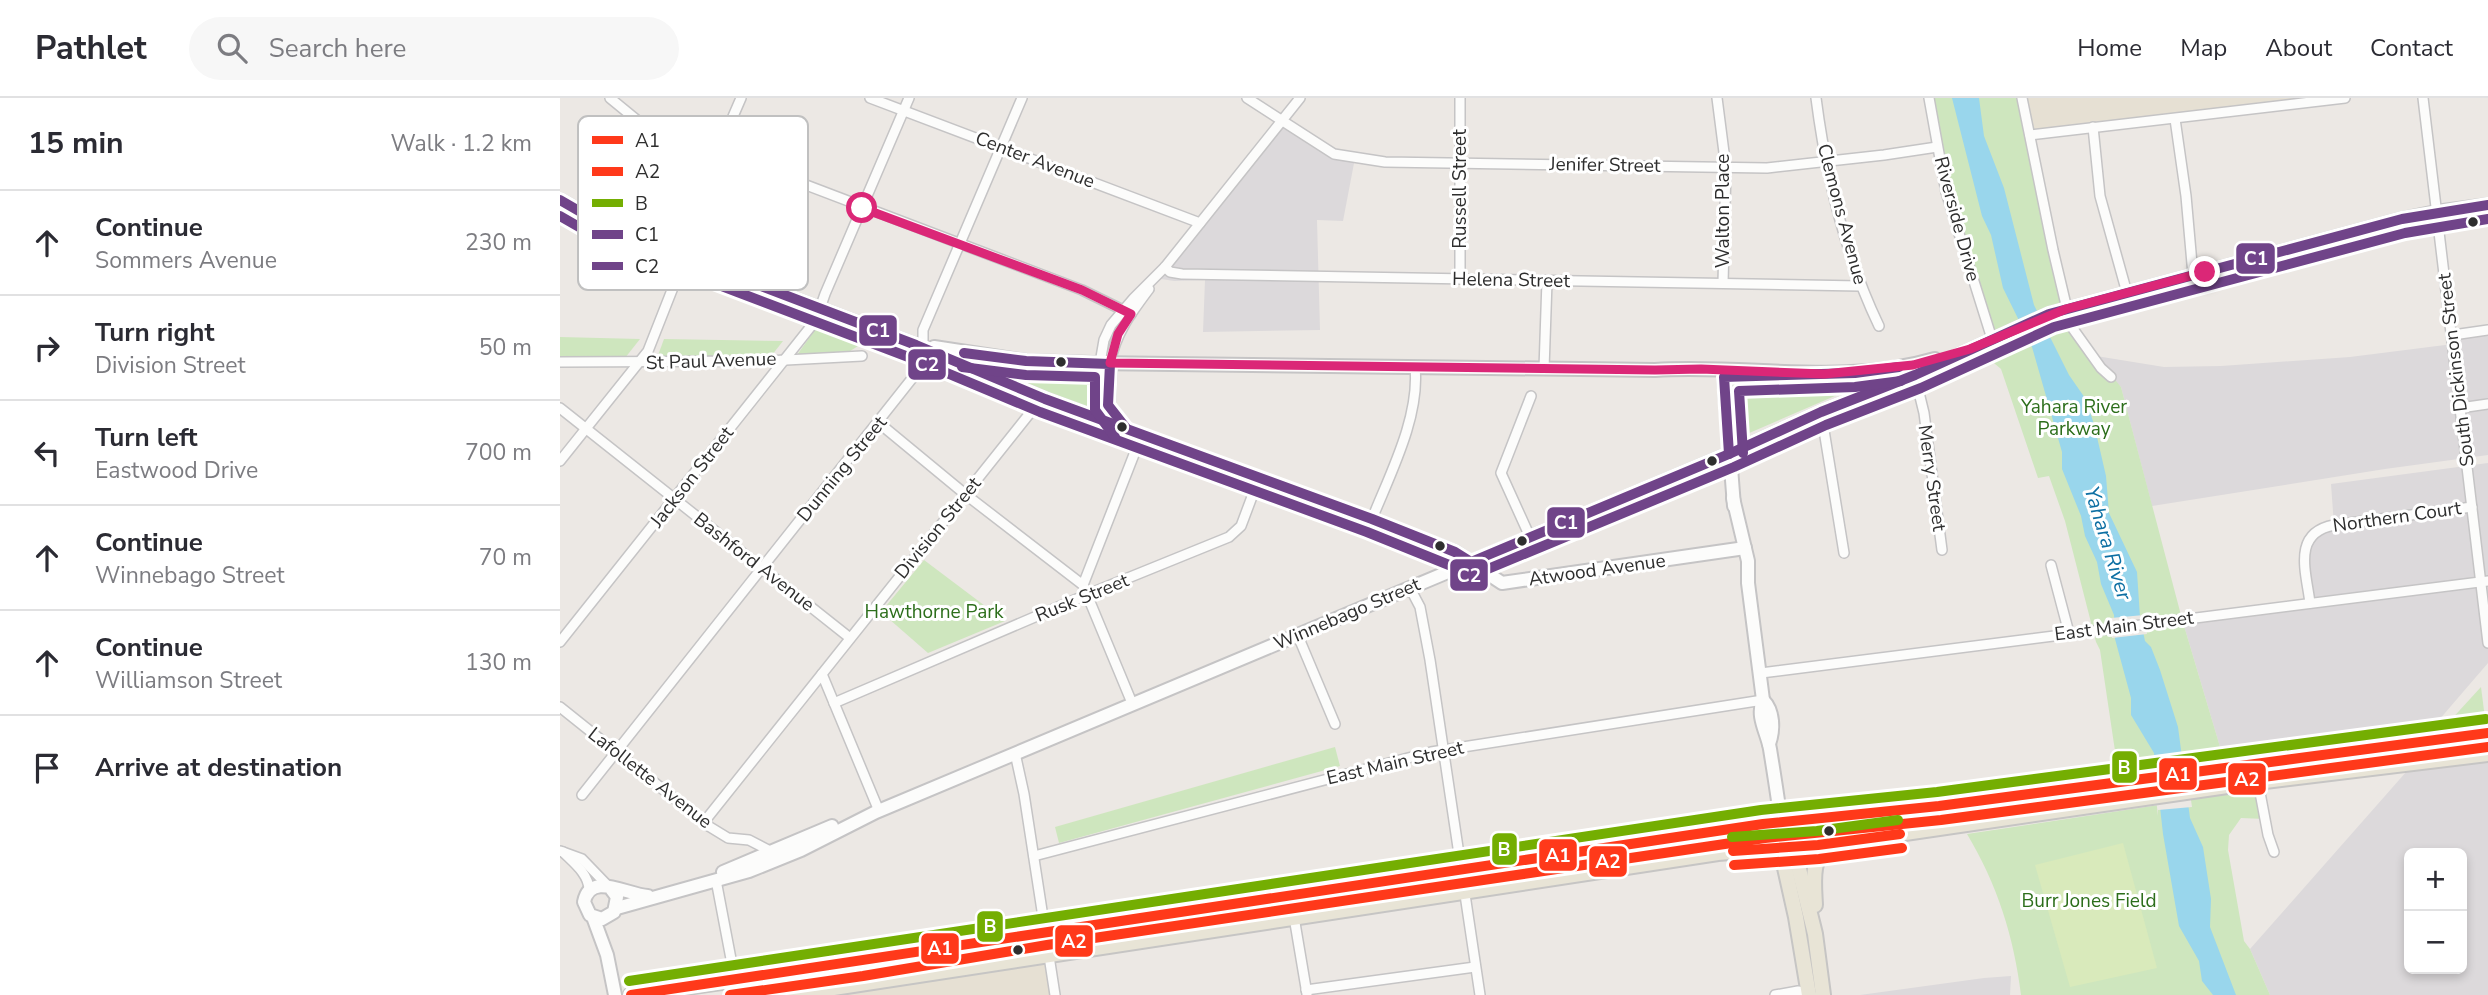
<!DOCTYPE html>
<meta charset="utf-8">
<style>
body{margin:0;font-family:"Nunito Sans",sans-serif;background:#f7f7f7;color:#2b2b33}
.controls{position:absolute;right:21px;bottom:21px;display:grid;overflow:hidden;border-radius:10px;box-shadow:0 4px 10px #0003}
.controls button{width:63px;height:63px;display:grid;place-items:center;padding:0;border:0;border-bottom:2px solid #e1e1e2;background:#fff;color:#2b2b33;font:35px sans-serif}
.stop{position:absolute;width:21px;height:21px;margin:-16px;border:5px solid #db2777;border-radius:50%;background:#fff}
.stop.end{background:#db2777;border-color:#fff;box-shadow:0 2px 7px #0008}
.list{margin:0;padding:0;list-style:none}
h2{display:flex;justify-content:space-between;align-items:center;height:91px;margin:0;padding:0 28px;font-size:30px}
h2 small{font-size:23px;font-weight:400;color:#7c7c81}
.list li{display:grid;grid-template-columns:46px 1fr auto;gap:21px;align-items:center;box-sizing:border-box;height:105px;padding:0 28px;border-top:2px solid #e1e1e2}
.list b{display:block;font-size:26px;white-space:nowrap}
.list p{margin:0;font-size:23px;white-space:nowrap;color:#7c7c81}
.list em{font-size:23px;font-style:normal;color:#7c7c81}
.icon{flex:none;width:38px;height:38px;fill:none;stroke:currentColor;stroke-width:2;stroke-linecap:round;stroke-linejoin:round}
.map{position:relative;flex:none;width:1928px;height:897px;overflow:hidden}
header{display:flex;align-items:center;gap:42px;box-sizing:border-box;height:98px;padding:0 35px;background:#fff;border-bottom:2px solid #e1e1e2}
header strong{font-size:33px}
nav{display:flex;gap:38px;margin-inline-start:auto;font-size:24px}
.search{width:490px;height:63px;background:#f7f7f7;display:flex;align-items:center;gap:18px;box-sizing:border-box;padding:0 24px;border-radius:38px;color:#7c7c81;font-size:26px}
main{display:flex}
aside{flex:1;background:#fff}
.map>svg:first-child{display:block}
</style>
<header>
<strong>Pathlet</strong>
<div class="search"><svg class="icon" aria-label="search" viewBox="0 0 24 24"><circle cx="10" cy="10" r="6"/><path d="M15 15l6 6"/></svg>Search here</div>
<nav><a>Home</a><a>Map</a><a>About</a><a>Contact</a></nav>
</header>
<main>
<aside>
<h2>15 min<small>Walk · 1.2 km</small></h2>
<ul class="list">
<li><svg class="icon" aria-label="ahead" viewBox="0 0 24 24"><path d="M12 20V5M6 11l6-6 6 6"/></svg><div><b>Continue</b><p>Sommers Avenue</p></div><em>230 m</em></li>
<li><svg class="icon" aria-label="right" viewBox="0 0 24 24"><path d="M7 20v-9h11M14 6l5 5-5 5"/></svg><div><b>Turn right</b><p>Division Street</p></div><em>50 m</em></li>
<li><svg class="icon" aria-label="left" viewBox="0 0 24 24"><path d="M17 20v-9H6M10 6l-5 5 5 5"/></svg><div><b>Turn left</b><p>Eastwood Drive</p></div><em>700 m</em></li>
<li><svg class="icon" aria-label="ahead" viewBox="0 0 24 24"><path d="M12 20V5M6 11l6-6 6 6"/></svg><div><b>Continue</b><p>Winnebago Street</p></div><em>70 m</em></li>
<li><svg class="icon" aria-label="ahead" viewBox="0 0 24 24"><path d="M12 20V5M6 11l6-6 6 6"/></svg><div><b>Continue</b><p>Williamson Street</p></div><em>130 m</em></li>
<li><svg class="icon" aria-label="arrive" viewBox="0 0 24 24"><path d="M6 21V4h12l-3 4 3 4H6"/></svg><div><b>Arrive at destination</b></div></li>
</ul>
</aside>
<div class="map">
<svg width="1928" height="897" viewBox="0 0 1928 897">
<rect width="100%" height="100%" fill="#ece8e4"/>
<g fill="#dcd9db" fill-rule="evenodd">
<polygon points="722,23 756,46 795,60 783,123 757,122 760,232 643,234 645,182 614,183 595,180"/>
<polygon points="1928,232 1928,357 1825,371 1592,408 1561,289 1530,257 1604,269 1661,268 1790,259 1893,246 1893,237"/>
<polygon points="1928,365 1928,565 1860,644 1666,669 1622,521 1749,505 1749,439 1774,427 1771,386"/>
<path d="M1928,656V897H1710L1690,851L1854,665ZM1849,755H1902V871H1849Z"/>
<polygon points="1451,878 1450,897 1300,897 1424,880"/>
</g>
<g fill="#e6e0d3">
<polygon points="1462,0 1785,0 1470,37"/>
<polygon points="489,856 495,897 267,897"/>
</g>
<g fill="#cee6be">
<path d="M1369,0H1462L1511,228L1561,289L1622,521L1666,669L1693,666L1705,721L1681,720L1669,737L1668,752L1684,843L1690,851L1710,897H1461C1454,839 1437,786 1407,736L1599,707L1594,669L1558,673L1540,552L1536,544L1505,423L1489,378L1478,380L1441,271L1415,249L1432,241L1386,94Z"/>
<polygon points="262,222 299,236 298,248 284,257 237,257"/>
<polygon points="0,239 80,241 65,260 0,259"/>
<polygon points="104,241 223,243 212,257 182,262 97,260"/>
<polygon points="397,261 448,269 532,272 533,314"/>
<polygon points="1346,273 1346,275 1321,285 1291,291 1187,336 1181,336 1173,329 1170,287 1173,282 1280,281"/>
<polygon points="364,462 445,523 368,555 321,514"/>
<polygon points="1921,589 1925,620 1888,625"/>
<polygon points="775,649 780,668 499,745 495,729"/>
</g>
<polygon fill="#d9eabb" points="1563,745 1597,870 1510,889 1475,767"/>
<polygon fill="#99d6ec" points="1392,0 1419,0 1424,38 1444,90 1474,207 1509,277 1525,300 1534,326 1546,378 1549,415 1577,474 1580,519 1585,543 1591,549 1600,572 1618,629 1630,720 1643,749 1651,801 1650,829 1676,897 1653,897 1642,883 1639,863 1619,828 1603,736 1594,655 1571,617 1571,600 1555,541 1554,517 1541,486 1537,464 1525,438 1521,418 1502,371 1502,354 1472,249 1443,190 1431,137 1422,118"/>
<g fill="#ece8e4">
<polygon points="1584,517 1587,536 1552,540 1551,520"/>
<polygon points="1625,661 1632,709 1598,712 1598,718 1592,666"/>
</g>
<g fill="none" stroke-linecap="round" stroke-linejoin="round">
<defs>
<g id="street">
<polyline points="50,0 78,23 522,192 571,216"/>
<polyline points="310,0 640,125"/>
<polyline points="687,0 774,56 825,64 1207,70 1324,57 1377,49"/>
<polyline points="900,0 900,181"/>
<polyline points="1157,0 1166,70 1163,185"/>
<path d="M1256,0C1266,78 1285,157 1319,228"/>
<polyline points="1369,0 1386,94 1432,241"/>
<polyline points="1462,0 1493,152 1511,228 1541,270 1551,279"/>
<polyline points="1863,0 1928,545"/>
<polyline points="1615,21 1626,98 1633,177"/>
<polyline points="1533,29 1540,98 1567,195"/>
<polyline points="1470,37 1785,0"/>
<polyline points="114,155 181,0"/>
<polyline points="605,169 610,174 622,176 1300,188"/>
<polyline points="1893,237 1928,232"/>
<polyline points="0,264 207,263 302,258"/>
<polyline points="540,265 544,242 551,227 574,200 605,169 740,0"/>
<path d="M550,266C555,236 571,215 589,191"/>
<polyline points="984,271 987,183"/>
<polyline points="1354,274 1364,315 1382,452"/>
<polyline points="0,310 290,540"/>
<polyline points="1900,310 1928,306"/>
<polyline points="1261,314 1284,455"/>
<polyline points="319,325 405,396 523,487 572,605"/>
<polyline points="0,363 88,253 125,159"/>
<path d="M812,421C830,376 860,319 855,269"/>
<polyline points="970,439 941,375 971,298"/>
<polyline points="1491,467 1509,535"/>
<polyline points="523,487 582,336"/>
<polyline points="850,490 860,509 870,562 920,897"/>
<path d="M1750,505C1746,473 1732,435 1774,427L1912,409"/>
<polyline points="738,538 775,626"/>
<polyline points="0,544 256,222 265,196 349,0"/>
<polyline points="1201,575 1928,483"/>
<polyline points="262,576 319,713"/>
<polyline points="274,605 526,497 669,439 681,428 699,380"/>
<polyline points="0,609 150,729 168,740 189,742 214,755"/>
<polyline points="455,655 464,696 495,897"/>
<polyline points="1698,684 1708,737 1714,754"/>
<polyline points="22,697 354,278 363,247 363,232 462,0"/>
<polyline points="144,724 482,300"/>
<polyline points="0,753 22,761 49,789"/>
<path d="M3,754C13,764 29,776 29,792"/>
<polyline points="474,758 871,654 1203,602"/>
<polyline points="156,782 175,882"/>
<polyline points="734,819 747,896"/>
<polyline points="746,892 915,869"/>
<polyline points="1215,897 1238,893 1251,896"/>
</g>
<g id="secondary">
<polyline points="0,102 38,124 114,155 356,247 485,301 895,454 942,485 1185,450"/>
<path d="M374,249L466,263L532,265L1095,272C1189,266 1283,288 1375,261"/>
<polyline points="550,266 548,307 563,327"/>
<polyline points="1164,279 1174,408"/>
<polyline points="538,300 540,265"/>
<path d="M1173,400L1188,463V485L1203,602C1196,619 1207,634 1210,651C1214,676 1218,700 1221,725"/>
<path d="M1203,602C1214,613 1214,632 1209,646"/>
<polyline points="163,774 272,728"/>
<path d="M51,791L57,799L54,814L42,821L30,817L24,804C30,773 67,797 88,798"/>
<polyline points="57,810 189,773 241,752 316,714 1169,356 1261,314 1355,277 1489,216 1842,121 1876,114 1928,107"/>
<polyline points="33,819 47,857 55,897"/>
</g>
<g id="primary">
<polyline points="1221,725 1236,759 1255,836 1263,897"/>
<polyline points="1219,743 1236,819 1249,897"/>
<path d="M1255,807C1254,786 1250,758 1270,746"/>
<polyline points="267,891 270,880 292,874 295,871"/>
<polyline points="71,897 301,864 485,833 1203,726 1379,708 1928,635"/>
<polyline points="228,897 1158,755 1270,746 1681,686 1928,656"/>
</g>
</defs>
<use href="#street" stroke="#c5c4c5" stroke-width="12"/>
<use href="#secondary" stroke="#c5c4c5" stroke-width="16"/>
<use href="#primary" stroke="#c6c5c4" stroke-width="18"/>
<use href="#street" stroke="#fcfcfb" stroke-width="9"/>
<use href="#secondary" stroke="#fcfcfb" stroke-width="12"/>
<use href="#primary" stroke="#e8e4d6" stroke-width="14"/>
<defs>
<g id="bus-1">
<polyline points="1173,753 1258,747 1340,736"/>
<polyline points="71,897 1203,726 1379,708 1928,635"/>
</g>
<g id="bus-2">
<polyline points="1174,767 1259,761 1342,750"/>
<polyline points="170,897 303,878 487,847 1205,740 1381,722 1928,649"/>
</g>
<g id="bus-3">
<polyline points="1172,739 1257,733 1338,722"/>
<polyline points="69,883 1201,712 1377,694 1926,621"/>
</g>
<g id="bus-4">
<polyline points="0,102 38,124 114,155 356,247 485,301 812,421 895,454 911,464 1169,356 1261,314 1355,277 1489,216 1842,121 1928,107"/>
<polyline points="404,255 466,263 550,266 548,307 566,330"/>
<polyline points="1169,356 1164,279 1295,275 1339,269"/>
</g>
<g id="bus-5">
<polyline points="0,118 33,137 109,168 351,260 480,314 807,434 889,467 911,478 1174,369 1266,327 1361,290 1494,229 1845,135 1928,121"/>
<polyline points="402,269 466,277 535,279 535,312 555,339"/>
<polyline points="1183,355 1179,293 1295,289 1341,283"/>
</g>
</defs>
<use href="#bus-1" stroke="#fff" stroke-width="16"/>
<use href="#bus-2" stroke="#fff" stroke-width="16"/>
<use href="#bus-3" stroke="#fff" stroke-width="16"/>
<use href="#bus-4" stroke="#fff" stroke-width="16"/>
<use href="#bus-5" stroke="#fff" stroke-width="16"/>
<use href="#bus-1" stroke="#ff391a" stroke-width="10"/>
<use href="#bus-2" stroke="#ff391a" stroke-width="10"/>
<use href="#bus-3" stroke="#74ae02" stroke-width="10"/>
<use href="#bus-4" stroke="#704489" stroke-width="10"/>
<use href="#bus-5" stroke="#704489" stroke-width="10"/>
</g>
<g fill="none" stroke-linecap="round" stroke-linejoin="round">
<polyline stroke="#db2777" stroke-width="9" points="302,110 522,192 571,216 558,236 550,265 1095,272 1141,271 1264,276 1353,267 1410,251 1506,211 1645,174"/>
</g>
<g fill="#2e2e2e" stroke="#fff" stroke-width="2.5">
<circle cx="1913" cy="124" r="6"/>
<circle cx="501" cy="264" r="6"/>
<circle cx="562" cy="329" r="6"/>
<circle cx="1152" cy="363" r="6"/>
<circle cx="962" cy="443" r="6"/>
<circle cx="880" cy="448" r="6"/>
<circle cx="1269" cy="733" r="6"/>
<circle cx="458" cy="852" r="6"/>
</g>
<g text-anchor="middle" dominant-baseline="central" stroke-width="6" stroke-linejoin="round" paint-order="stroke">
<g font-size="19" fill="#2e2e2e" stroke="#fff">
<text transform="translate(475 62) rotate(21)">Center Avenue</text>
<text transform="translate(1045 67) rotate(1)">Jenifer Street</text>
<text transform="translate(900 91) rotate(-90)">Russell Street</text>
<text transform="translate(1163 113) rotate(-90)">Walton Place</text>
<text transform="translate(1282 116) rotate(75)">Clemons Avenue</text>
<text transform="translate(1397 121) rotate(75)">Riverside Drive</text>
<text transform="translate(951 182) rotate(1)">Helena Street</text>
<text transform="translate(151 263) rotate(-2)">St Paul Avenue</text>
<text transform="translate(1896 272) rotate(-97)">South Dickinson Street</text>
<text transform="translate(282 371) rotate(-51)">Dunning Street</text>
<text transform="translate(132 379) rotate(-52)">Jackson Street</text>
<text transform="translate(1372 380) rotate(82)">Merry Street</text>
<text transform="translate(1837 419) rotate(-8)">Northern Court</text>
<text transform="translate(378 430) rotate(-51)">Division Street</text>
<text transform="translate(194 464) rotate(38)">Bashford Avenue</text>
<text transform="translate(1037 472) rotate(-8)">Atwood Avenue</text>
<text transform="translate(522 500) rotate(-22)">Rusk Street</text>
<text transform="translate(787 516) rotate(-23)">Winnebago Street</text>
<text transform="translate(1564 528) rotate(-7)">East Main Street</text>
<text transform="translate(835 665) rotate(-13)">East Main Street</text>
<text transform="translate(90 680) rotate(38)">Lafollette Avenue</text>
</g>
<g font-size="19" fill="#2c6e1b" stroke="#fff">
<text x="1514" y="309">Yahara River<tspan x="1514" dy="22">Parkway</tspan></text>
<text x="374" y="514">Hawthorne Park</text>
<text x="1529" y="803">Burr Jones Field</text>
</g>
<g font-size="21" font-style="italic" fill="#0d6fa3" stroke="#fff">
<text transform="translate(1548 445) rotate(73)">Yahara River</text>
</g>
</g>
<rect x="18" y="18" width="230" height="174" rx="10" fill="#fff" stroke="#c0c0c0" stroke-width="2"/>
<rect x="32" y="38" width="31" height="8" fill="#ff391a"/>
<rect x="32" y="69" width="31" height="9" fill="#ff391a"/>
<rect x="32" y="101" width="31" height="8" fill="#74ae02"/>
<rect x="32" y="132" width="31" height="9" fill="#704489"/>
<rect x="32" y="164" width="31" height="8" fill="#704489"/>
<g font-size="19" fill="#2e2e2e">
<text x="75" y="49">A1</text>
<text x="75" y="80">A2</text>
<text x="75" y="112">B</text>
<text x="75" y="143">C1</text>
<text x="75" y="175">C2</text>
</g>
<g stroke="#fff" stroke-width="2.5">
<rect x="1675" y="144" width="41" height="33" rx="7" fill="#704489"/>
<rect x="298" y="216" width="40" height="33" rx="7" fill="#704489"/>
<rect x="347" y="250" width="40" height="33" rx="7" fill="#704489"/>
<rect x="986" y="408" width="40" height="33" rx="7" fill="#704489"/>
<rect x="889" y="460" width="40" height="34" rx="7" fill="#704489"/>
<rect x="1551" y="652" width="27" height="34" rx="7" fill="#74ae02"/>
<rect x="1598" y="659" width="40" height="34" rx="7" fill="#ff391a"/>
<rect x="1667" y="664" width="40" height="34" rx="7" fill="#ff391a"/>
<rect x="931" y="734" width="27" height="34" rx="7" fill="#74ae02"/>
<rect x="978" y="740" width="40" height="34" rx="7" fill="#ff391a"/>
<rect x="1028" y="747" width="40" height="33" rx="7" fill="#ff391a"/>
<rect x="416" y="812" width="28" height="33" rx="7" fill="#74ae02"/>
<rect x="494" y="826" width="40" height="34" rx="7" fill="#ff391a"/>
<rect x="360" y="834" width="40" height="33" rx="7" fill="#ff391a"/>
</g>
<g font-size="19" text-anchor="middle" font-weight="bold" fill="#fff">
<text x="1696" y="167">C1</text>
<text x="318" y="239">C1</text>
<text x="367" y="273">C2</text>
<text x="1006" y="431">C1</text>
<text x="909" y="484">C2</text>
<text x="1564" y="676">B</text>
<text x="1618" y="683">A1</text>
<text x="1687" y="688">A2</text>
<text x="944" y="758">B</text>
<text x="998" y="764">A1</text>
<text x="1048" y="770">A2</text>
<text x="430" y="835">B</text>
<text x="514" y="850">A2</text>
<text x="380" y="857">A1</text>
</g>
</svg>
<div class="controls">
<button>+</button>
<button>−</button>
</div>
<div class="stop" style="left:302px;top:110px"></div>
<div class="stop end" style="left:1645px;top:174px"></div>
</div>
</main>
